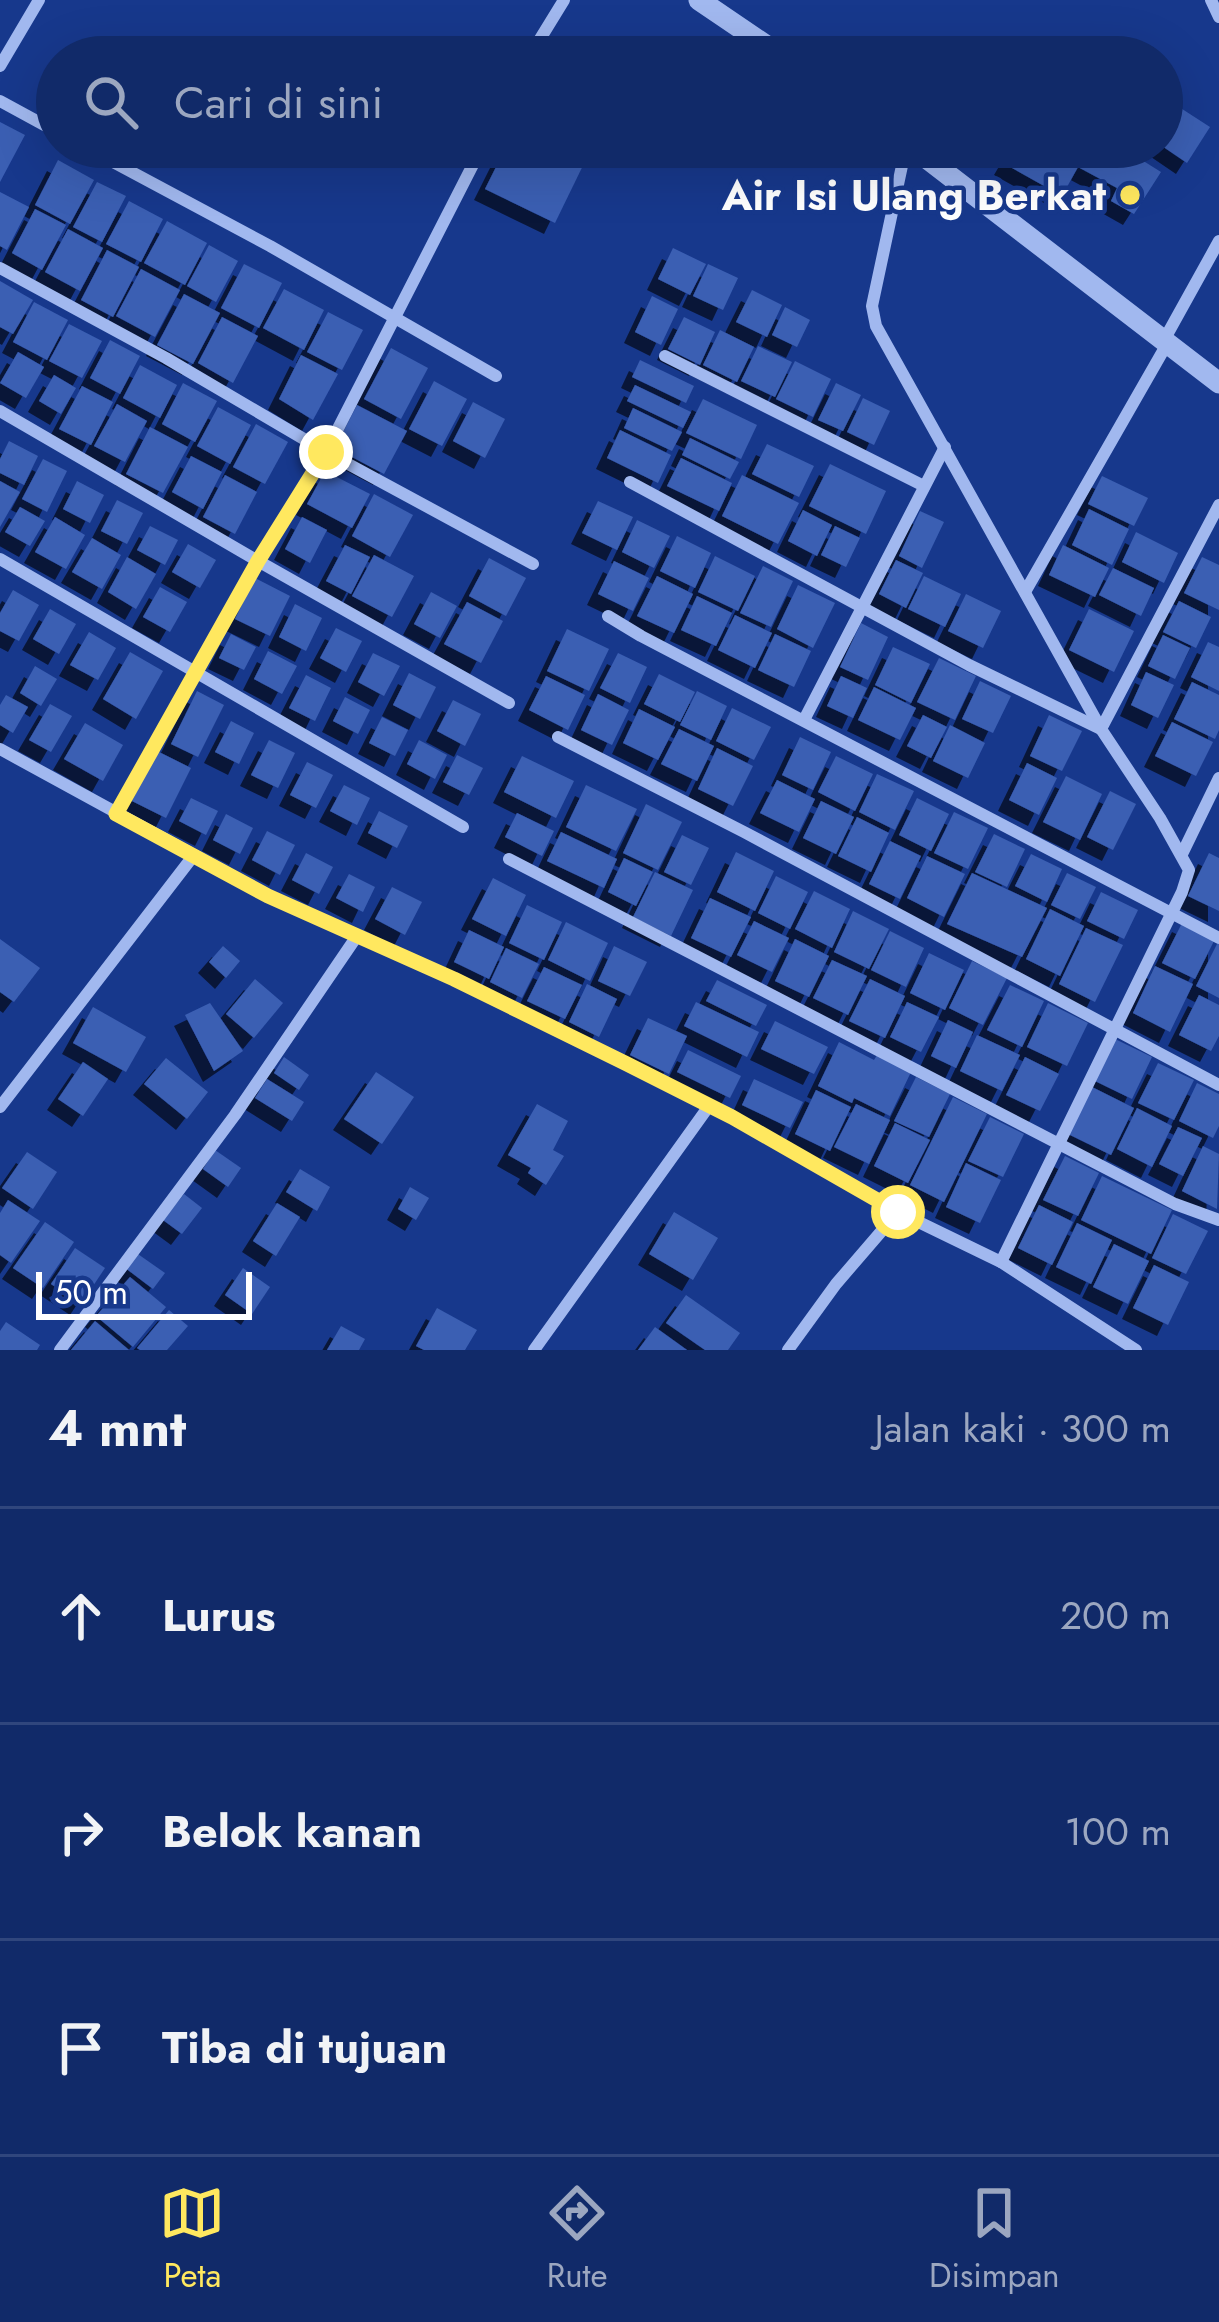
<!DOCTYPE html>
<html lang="id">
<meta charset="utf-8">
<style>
body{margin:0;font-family:Jost,sans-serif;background:#1e3671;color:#f1f3f6}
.scale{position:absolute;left:36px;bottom:30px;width:216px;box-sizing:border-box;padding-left:12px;border:6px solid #fff;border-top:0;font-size:33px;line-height:42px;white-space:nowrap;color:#fff;-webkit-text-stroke:9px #17388c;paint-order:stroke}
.stop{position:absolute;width:36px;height:36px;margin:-27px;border:9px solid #ffe85f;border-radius:50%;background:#fff}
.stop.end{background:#ffe85f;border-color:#fff;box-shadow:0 3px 12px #0008}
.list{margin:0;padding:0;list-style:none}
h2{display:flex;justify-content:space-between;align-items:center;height:156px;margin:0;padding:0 48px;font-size:51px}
h2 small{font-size:39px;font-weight:400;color:#9ca7c0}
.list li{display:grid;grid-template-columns:78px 1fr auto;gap:36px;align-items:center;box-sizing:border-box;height:216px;padding:0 48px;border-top:3px solid #30467d}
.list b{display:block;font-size:45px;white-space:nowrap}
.list em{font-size:39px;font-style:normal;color:#9ca7c0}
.icon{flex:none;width:66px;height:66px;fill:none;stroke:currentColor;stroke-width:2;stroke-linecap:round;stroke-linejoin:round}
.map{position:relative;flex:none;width:1219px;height:1350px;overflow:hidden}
.search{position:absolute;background:#112a69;box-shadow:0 12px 48px #0002;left:36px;right:36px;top:36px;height:132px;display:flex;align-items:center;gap:30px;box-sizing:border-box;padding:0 42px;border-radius:66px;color:#9ca7c0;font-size:45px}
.sheet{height:804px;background:#112a69}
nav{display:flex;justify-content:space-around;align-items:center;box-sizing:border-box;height:168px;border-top:3px solid #30467d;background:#112a69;font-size:33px;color:#9ca7c0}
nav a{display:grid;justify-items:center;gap:6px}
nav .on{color:#ffe85f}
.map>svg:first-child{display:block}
</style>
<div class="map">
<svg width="1219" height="1350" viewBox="0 0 1219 1350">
<defs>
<filter id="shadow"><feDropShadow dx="-11" dy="11" stdDeviation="0" flood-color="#0009"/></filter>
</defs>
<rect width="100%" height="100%" fill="#17388c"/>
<g fill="#3b5fb3" filter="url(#shadow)">
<polygon points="1162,96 1210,127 1187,163 1162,146"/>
<polygon points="0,122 25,135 0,182"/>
<polygon points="506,147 592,147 555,223 485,189"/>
<polygon points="1015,147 1121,147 1161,172 1134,214 1111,201 1117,188 1078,167 1062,196 1005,164"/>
<polygon points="58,160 94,180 70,224 35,205"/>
<polygon points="97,182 126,196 102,242 73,227"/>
<polygon points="0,192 29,207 7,250 0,246"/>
<polygon points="129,201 163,219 141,262 106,244"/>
<polygon points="35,209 66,225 42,270 12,253"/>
<polygon points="167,221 207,243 185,285 144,263"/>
<polygon points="68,229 103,248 80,291 45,272"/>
<polygon points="209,245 238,261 216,302 187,286"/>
<polygon points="673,248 706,264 690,295 658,279"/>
<polygon points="107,250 139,267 113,317 81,300"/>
<polygon points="244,264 282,283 259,328 221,308"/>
<polygon points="708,264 738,278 723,310 693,296"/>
<polygon points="141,269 180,290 155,337 116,316"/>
<polygon points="0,281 33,300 13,334 0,327"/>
<polygon points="284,289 324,310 304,350 263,328"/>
<polygon points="752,290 782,305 767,337 736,322"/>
<polygon points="184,294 220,313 193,364 157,345"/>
<polygon points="652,296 678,309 661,345 635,332"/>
<polygon points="34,302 68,320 47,360 13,342"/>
<polygon points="785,307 810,320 797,347 772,335"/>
<polygon points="328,312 363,330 342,370 307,352"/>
<polygon points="222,317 258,336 233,383 198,363"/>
<polygon points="684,317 715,332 700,365 668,349"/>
<polygon points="69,324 102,341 82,378 49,361"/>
<polygon points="720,330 754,347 737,382 703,365"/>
<polygon points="110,340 140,356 120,394 90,378"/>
<polygon points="758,346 792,362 775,397 741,381"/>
<polygon points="391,348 428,368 401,419 364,399"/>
<polygon points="18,352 44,367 26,398 0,383"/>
<polygon points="301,355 338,374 313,420 279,399"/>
<polygon points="640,360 694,386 686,403 632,377"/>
<polygon points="795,361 831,379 813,417 776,399"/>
<polygon points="140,365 177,385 160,418 123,398"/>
<polygon points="54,375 76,388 61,414 39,401"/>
<polygon points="434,381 467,399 442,446 409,429"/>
<polygon points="183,383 217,401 195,442 162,424"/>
<polygon points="836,383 861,395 843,431 818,420"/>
<polygon points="635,385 691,412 683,428 627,401"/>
<polygon points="82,386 113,402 91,445 59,429"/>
<polygon points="863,398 890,411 874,445 847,432"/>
<polygon points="703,399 757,425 741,459 686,433"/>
<polygon points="473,402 505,419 485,458 453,441"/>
<polygon points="117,404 147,421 125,462 94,446"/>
<polygon points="357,405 407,431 384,474 335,448"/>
<polygon points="218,407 251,425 230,464 197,446"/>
<polygon points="633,408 682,432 672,451 624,428"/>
<polygon points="256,424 288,442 265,484 233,467"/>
<polygon points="150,427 188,447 163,493 126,474"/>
<polygon points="620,430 671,455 658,483 607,458"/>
<polygon points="690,438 739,462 730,479 682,455"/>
<polygon points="9,441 38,456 24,485 0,473 0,459"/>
<polygon points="767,444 814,466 799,497 752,474"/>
<polygon points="191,456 222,472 203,509 172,492"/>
<polygon points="681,458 732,483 719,511 667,486"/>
<polygon points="43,459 67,471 47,512 22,499"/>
<polygon points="830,464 886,491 866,534 809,506"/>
<polygon points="325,471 370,494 352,528 307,504"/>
<polygon points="225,475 257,492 235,534 203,517"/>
<polygon points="742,475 799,503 778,544 722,516"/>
<polygon points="1102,476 1148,498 1134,526 1088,504"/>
<polygon points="0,481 20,492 0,527"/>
<polygon points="77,481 104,495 90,523 63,509"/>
<polygon points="374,494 413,515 390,557 352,536"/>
<polygon points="117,500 143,513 127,544 101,531"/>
<polygon points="598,501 633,517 617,550 582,533"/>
<polygon points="20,507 45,521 30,546 5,532"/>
<polygon points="1089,509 1129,529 1112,565 1072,545"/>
<polygon points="803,510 832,525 817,556 788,541"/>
<polygon points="920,511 944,522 922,568 899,556"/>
<polygon points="55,517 85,535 66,569 35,552"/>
<polygon points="302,517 327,530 310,563 285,549"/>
<polygon points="637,520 670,536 654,568 622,552"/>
<polygon points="150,526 178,540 165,565 137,550"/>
<polygon points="835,526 860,538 846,567 821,555"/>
<polygon points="1136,532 1178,553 1164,583 1122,562"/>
<polygon points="677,536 711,553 695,588 660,571"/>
<polygon points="92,538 121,555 102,589 72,572"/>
<polygon points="188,544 216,560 200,588 172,572"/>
<polygon points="345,545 370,557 351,594 326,581"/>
<polygon points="1063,545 1109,568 1095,597 1049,575"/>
<polygon points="374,555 414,576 392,617 352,596"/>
<polygon points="715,556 755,576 738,611 698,592"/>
<polygon points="127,557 156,574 136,609 108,592"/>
<polygon points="1202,557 1219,565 1219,610 1184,593"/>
<polygon points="489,558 526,578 506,616 469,596"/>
<polygon points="896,560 923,573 906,608 879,594"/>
<polygon points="614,561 649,578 633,611 598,594"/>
<polygon points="763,566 793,581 771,627 740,613"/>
<polygon points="1113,568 1154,588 1141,616 1099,595"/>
<polygon points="657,576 693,594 674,633 637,616"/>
<polygon points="924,576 961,594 945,627 908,609"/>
<polygon points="255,578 290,596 270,636 235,619"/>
<polygon points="798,585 835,603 813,648 777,629"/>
<polygon points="160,587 187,602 170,632 143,617"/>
<polygon points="13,590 39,605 19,641 0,631 0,613"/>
<polygon points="431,592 457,606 440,638 414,624"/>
<polygon points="966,594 1001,611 983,648 948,631"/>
<polygon points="697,596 732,613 716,646 681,630"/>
<polygon points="1179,601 1211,617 1196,648 1163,632"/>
<polygon points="467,602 503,621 481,663 444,644"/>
<polygon points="295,604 322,618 306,651 279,637"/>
<polygon points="50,609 76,624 59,654 33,639"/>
<polygon points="1089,609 1134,631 1114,672 1069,650"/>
<polygon points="735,615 772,633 755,668 718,650"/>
<polygon points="861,623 888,637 868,680 840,667"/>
<polygon points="336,628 362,641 346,672 320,658"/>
<polygon points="567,629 609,649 589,691 547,671"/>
<polygon points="89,632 116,648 98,680 70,665"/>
<polygon points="231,634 256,647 244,670 219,658"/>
<polygon points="775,634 811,651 794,687 758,670"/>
<polygon points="1163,635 1190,648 1175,679 1148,666"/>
<polygon points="1208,642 1219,647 1219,691 1191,677"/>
<polygon points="893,647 930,664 911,703 875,685"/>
<polygon points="268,651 297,666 282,694 254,679"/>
<polygon points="130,652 163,671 136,719 103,699"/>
<polygon points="373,653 400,666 384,696 358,682"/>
<polygon points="618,653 647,667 630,703 600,688"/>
<polygon points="939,658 976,676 955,720 917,702"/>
<polygon points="35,666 57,679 41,706 20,693"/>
<polygon points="1146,672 1174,685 1158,718 1131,705"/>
<polygon points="409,673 436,687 420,719 393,705"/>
<polygon points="659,674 695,692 680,722 644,704"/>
<polygon points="306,675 331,688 315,721 289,708"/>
<polygon points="546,676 585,695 568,730 529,710"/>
<polygon points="841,676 867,688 853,718 827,706"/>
<polygon points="980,681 1011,696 993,733 962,719"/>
<polygon points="1192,682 1219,695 1219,730 1215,739 1174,719"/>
<polygon points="874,687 916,708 900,740 858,720"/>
<polygon points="197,691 224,705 198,757 171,744"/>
<polygon points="697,691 727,706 711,740 680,725"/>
<polygon points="598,694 629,710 612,745 581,730"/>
<polygon points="6,695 28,707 13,733 0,725 0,705"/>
<polygon points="345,697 370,710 358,734 333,721"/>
<polygon points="453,700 481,714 465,746 437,731"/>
<polygon points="50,704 72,716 51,752 29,740"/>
<polygon points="732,708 771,727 754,760 716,741"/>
<polygon points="639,709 675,727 658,760 623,743"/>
<polygon points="923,715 947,727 931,758 907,746"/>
<polygon points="1049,715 1082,731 1062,771 1030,756"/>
<polygon points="382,717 408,730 395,756 369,743"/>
<polygon points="231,721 254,733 239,764 215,752"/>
<polygon points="1172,722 1213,742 1196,776 1155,756"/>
<polygon points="85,723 123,745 103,781 64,759"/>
<polygon points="950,725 985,743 968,778 933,761"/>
<polygon points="679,729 714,746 697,781 661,764"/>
<polygon points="800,737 831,752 813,790 782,775"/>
<polygon points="269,740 295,753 278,788 251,775"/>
<polygon points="419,740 447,755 435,779 407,764"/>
<polygon points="717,748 753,766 733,806 698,789"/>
<polygon points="157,751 191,768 166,818 132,801"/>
<polygon points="457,755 483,768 469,795 443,782"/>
<polygon points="522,756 574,781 556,818 504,792"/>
<polygon points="836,756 873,774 855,811 818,792"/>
<polygon points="307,762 333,775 316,808 290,795"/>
<polygon points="1027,763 1057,778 1039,815 1009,800"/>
<polygon points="877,774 914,791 895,830 859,812"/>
<polygon points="1066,776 1102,794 1080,840 1043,822"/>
<polygon points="777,780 815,799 799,832 760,813"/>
<polygon points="344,785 370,798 357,825 330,811"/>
<polygon points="586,785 637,809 616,851 566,827"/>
<polygon points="1110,791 1136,804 1113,850 1087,837"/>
<polygon points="191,798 218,811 206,835 179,821"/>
<polygon points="917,798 949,814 931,851 899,835"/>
<polygon points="821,801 854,817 836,854 803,838"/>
<polygon points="646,804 682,822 658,870 623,853"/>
<polygon points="379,811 408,826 397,848 368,833"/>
<polygon points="954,812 988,828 968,869 934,853"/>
<polygon points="517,813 554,831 542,856 505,837"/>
<polygon points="226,814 253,828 240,854 213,840"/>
<polygon points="857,817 889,833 871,872 838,856"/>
<polygon points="267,831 295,845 280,875 252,860"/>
<polygon points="561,832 617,859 604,888 547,861"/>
<polygon points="994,834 1025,849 1007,887 975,872"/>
<polygon points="682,835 709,848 691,885 664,872"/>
<polygon points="890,841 921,856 900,899 869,884"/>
<polygon points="736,852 774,871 755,911 717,892"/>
<polygon points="306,853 333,867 319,894 292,880"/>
<polygon points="1209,853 1219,858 1219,911 1188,896"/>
<polygon points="1031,854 1062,869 1047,902 1015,886"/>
<polygon points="927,856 965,874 944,917 907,898"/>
<polygon points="624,858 653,872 636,906 608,892"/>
<polygon points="655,872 693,890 671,936 633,917"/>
<polygon points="972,873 1047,908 1022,957 947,924"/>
<polygon points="1067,873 1096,887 1080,919 1051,905"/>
<polygon points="349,874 375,887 363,912 336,898"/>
<polygon points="776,876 808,892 790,929 758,913"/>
<polygon points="493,878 526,895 506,936 472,919"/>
<polygon points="392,887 422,902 405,935 375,919"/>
<polygon points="814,891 850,909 832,948 795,929"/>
<polygon points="1101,892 1138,910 1124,939 1087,921"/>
<polygon points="710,898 751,917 731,957 691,938"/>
<polygon points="527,905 562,922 544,960 509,943"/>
<polygon points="1050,909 1084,926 1060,976 1026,959"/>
<polygon points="853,911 889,929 869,969 834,952"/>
<polygon points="754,921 789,938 772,972 737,955"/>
<polygon points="1183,921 1216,937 1195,979 1162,963"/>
<polygon points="566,922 608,943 590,981 548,960"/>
<polygon points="1086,928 1123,945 1095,1002 1059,984"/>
<polygon points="469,930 504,947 489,979 454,962"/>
<polygon points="890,931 924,948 906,987 871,970"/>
<polygon points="0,939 40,968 14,1002 0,992"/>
<polygon points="795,939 829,956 809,997 775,981"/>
<polygon points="1219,940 1219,998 1196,986"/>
<polygon points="223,946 240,961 226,978 209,962"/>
<polygon points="614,946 647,962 630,996 598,981"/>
<polygon points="506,948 539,964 522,998 490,982"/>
<polygon points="929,953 964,970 945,1010 910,993"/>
<polygon points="832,960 867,976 848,1015 813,998"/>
<polygon points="972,961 1007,978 983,1025 949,1008"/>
<polygon points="1155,966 1193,984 1170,1032 1133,1013"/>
<polygon points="544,967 582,985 565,1019 527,1001"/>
<polygon points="255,979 283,1003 254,1038 226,1014"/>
<polygon points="870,979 905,996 885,1038 849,1021"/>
<polygon points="717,980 767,1005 756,1026 706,1001"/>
<polygon points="587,984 617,999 599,1037 569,1022"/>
<polygon points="1010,985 1044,1001 1022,1047 987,1030"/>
<polygon points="1199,995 1219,1005 1219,1036 1211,1051 1179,1035"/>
<polygon points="696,1002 759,1032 747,1057 684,1026"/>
<polygon points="907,1002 939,1017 921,1052 890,1037"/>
<polygon points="210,1003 243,1051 214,1071 185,1015"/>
<polygon points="1048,1003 1088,1023 1067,1066 1027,1047"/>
<polygon points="93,1007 146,1037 126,1072 73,1043"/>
<polygon points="648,1018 687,1036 669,1074 630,1055"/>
<polygon points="948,1020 973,1032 956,1068 931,1056"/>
<polygon points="775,1021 828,1047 814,1074 761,1049"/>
<polygon points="977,1035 1020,1055 1002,1091 960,1071"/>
<polygon points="1115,1039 1152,1057 1132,1099 1095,1081"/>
<polygon points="839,1042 874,1060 877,1055 911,1072 890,1116 854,1098 852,1103 818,1086"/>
<polygon points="688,1050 741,1076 730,1098 677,1072"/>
<polygon points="284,1057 309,1075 299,1090 274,1073"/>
<polygon points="1025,1057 1059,1074 1040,1111 1006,1095"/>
<polygon points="166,1058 208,1092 187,1119 144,1084"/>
<polygon points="83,1062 108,1079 83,1116 58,1099"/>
<polygon points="1158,1063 1194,1080 1174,1120 1138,1103"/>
<polygon points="376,1072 414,1097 382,1144 344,1119"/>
<polygon points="916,1077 950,1094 929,1137 894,1121"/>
<polygon points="267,1079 304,1102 292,1121 255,1098"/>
<polygon points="754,1079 803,1102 790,1128 742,1105"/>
<polygon points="1197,1083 1219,1094 1219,1126 1213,1138 1179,1121"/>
<polygon points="1090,1086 1134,1108 1111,1155 1066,1133"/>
<polygon points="816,1090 851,1107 830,1151 795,1134"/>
<polygon points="953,1097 987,1114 944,1202 910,1185"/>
<polygon points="537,1104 568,1121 553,1150 564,1156 546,1185 528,1173 531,1168 508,1155"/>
<polygon points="856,1104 890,1120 869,1164 834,1147"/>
<polygon points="1137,1108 1172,1126 1152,1167 1117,1149"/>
<polygon points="990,1117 1024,1134 1003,1177 968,1161"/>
<polygon points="895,1123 930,1140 908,1183 874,1166"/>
<polygon points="1178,1127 1202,1138 1183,1176 1159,1164"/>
<polygon points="1203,1146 1219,1154 1217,1209 1182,1191"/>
<polygon points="215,1150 241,1168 228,1187 203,1169"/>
<polygon points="27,1152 57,1172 33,1209 2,1188"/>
<polygon points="1065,1156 1099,1173 1078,1216 1043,1200"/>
<polygon points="966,1163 1001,1180 980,1223 946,1207"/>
<polygon points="300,1169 330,1187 317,1211 286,1192"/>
<polygon points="1102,1176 1172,1210 1151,1254 1081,1220"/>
<polygon points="410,1187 429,1198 416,1220 398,1209"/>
<polygon points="184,1194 202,1208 182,1234 163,1220"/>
<polygon points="8,1200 40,1221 11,1263 0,1255 0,1213"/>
<polygon points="277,1203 300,1217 276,1256 253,1241"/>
<polygon points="1039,1205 1073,1222 1052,1265 1018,1248"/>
<polygon points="674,1212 718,1238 693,1280 649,1254"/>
<polygon points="1173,1214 1208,1231 1186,1274 1152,1258"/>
<polygon points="45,1222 74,1242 43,1288 13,1268"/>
<polygon points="1077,1223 1112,1240 1091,1284 1056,1267"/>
<polygon points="1114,1244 1149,1261 1128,1304 1093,1287"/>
<polygon points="75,1248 105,1268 81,1304 51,1284"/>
<polygon points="135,1252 165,1273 153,1289 124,1267"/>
<polygon points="1154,1265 1189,1282 1168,1325 1133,1308"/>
<polygon points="243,1268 270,1287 252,1314 225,1295"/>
<polygon points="130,1277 166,1307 133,1347 96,1316"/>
<polygon points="686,1295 740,1333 728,1350 705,1350 666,1323"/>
<polygon points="437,1308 477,1330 465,1350 424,1350 416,1346"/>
<polygon points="169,1310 188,1326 167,1350 140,1350 137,1348"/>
<polygon points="95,1321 129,1350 71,1350"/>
<polygon points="6,1322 40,1345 37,1350 0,1350 0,1331"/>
<polygon points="341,1326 365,1339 359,1350 327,1350"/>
<polygon points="655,1327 687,1350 638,1350"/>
</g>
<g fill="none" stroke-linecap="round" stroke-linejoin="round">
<g stroke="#a1b8ef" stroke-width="12">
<polyline points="1211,0 1219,17"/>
<polyline points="529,57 564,0"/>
<polyline points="0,66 39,0"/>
<polyline points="0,101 57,132"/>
<polyline points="85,147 270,246 496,376"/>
<polyline points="906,147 872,306 876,326 1101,729 1160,818 1189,870 1182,892 1001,1262"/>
<polyline points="0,268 166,358 326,452 533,564"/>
<polyline points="1163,342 1219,241"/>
<polyline points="665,356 924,486"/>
<polyline points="0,411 258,561 509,703"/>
<polyline points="630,482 969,665 1101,729 1219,505"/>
<polyline points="0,559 463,827"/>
<polyline points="1025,592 1167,344"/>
<polyline points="608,616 641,636 1219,938"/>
<polyline points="804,720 945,447"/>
<polyline points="558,737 744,832 1219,1085"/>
<polyline points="0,749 269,896 454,979 732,1117 898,1212 1001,1262 1136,1350"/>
<polyline points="116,814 258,561 326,452 482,147"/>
<polyline points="1182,854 1219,778"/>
<polyline points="509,859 1175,1204 1219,1220"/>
<polyline points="0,1107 194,855"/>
<polyline points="60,1350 235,1115 357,936"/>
<polyline points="534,1350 709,1106"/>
<polyline points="788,1350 836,1284 898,1212"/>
</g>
<g stroke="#a1b8ef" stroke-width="21">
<polyline points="699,0 783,57"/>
<polyline points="912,147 1219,383"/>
</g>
</g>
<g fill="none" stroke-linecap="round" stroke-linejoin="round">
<polyline stroke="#ffe85f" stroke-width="15" points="326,452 258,561 116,814 268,896 454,979 625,1063 732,1117 898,1212"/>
</g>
<circle fill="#ffe85f" stroke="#17388c" stroke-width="4.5" cx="1130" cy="195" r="12"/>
<g text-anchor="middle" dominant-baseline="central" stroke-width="9" stroke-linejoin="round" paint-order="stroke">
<g font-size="42" font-weight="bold" fill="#fff" stroke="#17388c" text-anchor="end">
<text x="1106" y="195">Air Isi Ulang Berkat</text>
</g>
</g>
</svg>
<div class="scale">50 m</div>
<div class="stop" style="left:898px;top:1212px"></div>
<div class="stop end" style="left:326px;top:452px"></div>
<div class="search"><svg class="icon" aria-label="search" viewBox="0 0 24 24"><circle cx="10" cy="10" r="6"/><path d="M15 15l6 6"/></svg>Cari di sini</div>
</div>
<section class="sheet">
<h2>4 mnt<small>Jalan kaki · 300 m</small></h2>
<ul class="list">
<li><svg class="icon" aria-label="ahead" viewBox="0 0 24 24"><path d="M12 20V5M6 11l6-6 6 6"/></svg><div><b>Lurus</b></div><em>200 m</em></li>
<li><svg class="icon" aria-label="right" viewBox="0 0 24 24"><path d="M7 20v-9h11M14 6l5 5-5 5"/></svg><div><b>Belok kanan</b></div><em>100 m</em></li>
<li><svg class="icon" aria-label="arrive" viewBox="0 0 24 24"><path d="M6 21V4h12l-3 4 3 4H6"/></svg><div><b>Tiba di tujuan</b></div></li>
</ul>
</section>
<nav>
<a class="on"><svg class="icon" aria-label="map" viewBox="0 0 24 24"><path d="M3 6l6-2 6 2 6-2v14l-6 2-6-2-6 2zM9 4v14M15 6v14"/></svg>Peta</a>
<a><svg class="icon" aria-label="directions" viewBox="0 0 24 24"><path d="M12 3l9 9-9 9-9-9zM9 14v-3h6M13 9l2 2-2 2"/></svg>Rute</a>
<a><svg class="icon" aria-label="saved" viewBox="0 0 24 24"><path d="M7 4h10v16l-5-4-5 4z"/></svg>Disimpan</a>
</nav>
